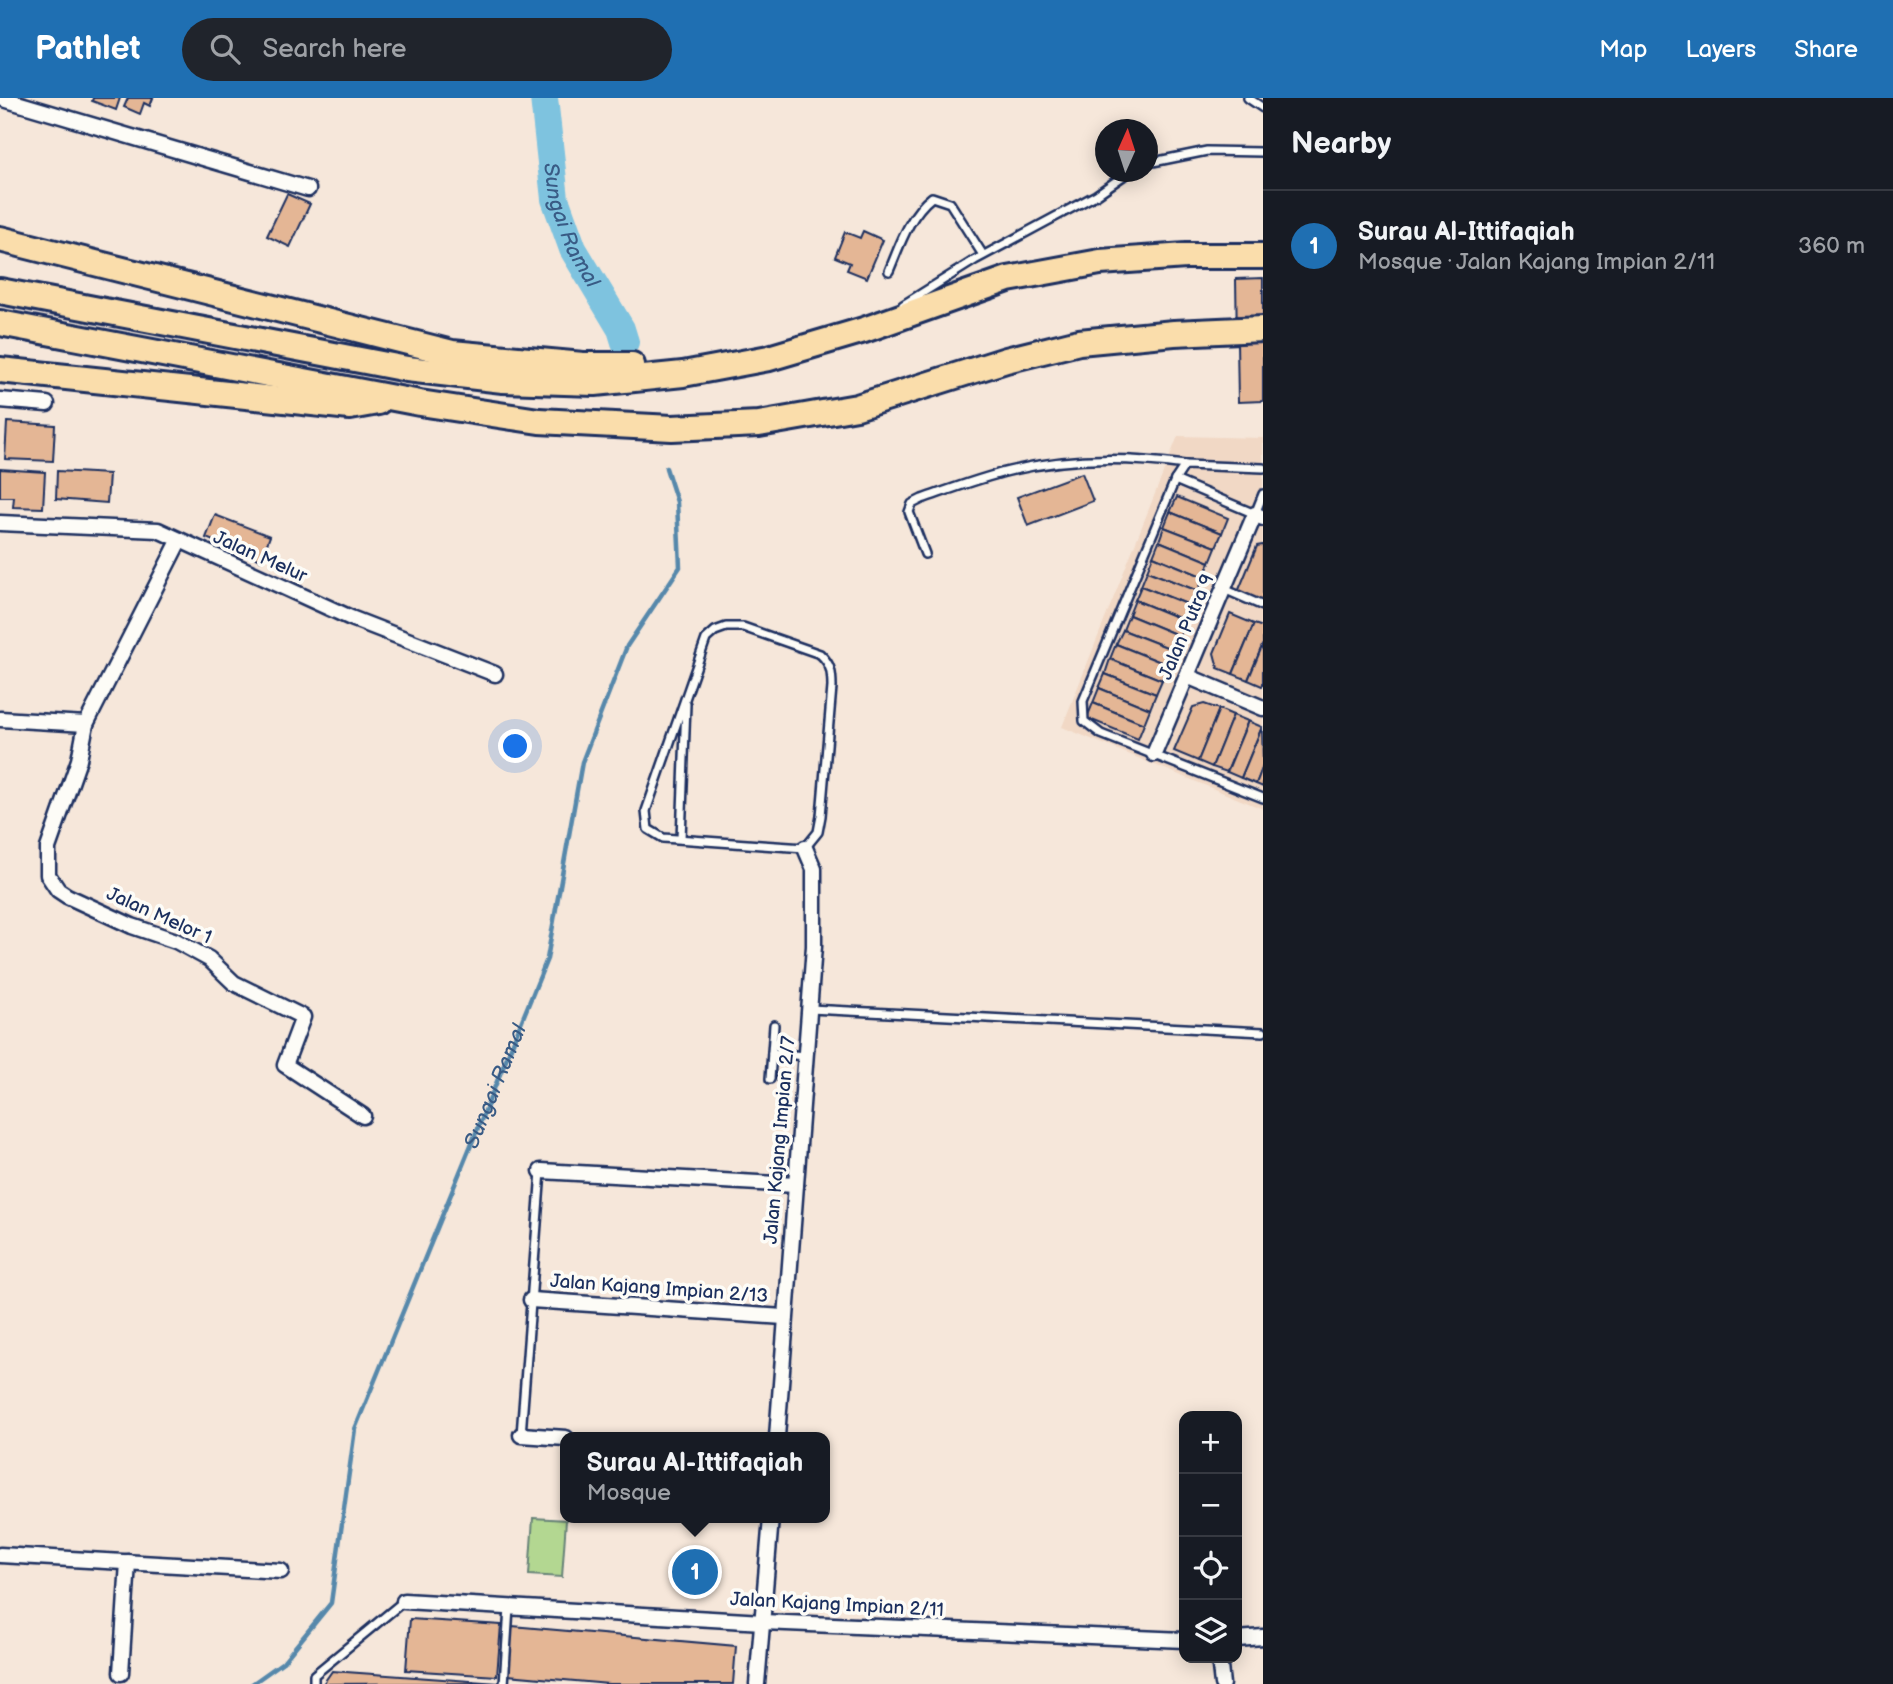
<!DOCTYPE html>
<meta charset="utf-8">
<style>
body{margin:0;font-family:"Balsamiq Sans",sans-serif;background:#20242c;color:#f1f3f6}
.controls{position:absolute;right:21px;bottom:21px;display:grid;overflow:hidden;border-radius:14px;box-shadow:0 4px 18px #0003}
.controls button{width:63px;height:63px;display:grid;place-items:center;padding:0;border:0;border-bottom:2px solid #363941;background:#171b24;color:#f1f3f6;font:35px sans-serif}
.compass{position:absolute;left:1095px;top:21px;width:63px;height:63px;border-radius:50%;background:#171b24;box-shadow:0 4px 18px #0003;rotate:3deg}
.you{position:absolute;left:516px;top:649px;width:24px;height:24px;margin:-18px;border:5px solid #fff;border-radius:50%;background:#1a73e8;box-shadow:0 0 0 10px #1a73e833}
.badge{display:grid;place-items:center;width:46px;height:46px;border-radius:50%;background:#1f6fb2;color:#fff;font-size:23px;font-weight:700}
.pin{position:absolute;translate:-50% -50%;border:4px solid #fff;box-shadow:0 2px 7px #0006}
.popup{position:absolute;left:560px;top:1334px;width:270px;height:91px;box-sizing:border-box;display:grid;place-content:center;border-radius:14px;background:#171b24;filter:drop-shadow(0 2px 5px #0005);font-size:23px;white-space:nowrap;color:#9ea1a6}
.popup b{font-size:26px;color:#f1f3f6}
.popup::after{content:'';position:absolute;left:50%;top:100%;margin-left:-14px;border:14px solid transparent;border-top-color:#171b24}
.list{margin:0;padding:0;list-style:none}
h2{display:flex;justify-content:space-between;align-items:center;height:91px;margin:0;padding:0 28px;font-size:30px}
h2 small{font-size:23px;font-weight:400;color:#9ea1a6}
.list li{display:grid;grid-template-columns:46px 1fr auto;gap:21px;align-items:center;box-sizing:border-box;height:112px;padding:0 28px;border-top:2px solid #363941}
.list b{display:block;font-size:26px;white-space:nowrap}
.list p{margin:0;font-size:23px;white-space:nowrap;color:#9ea1a6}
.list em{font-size:23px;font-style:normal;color:#9ea1a6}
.icon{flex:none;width:38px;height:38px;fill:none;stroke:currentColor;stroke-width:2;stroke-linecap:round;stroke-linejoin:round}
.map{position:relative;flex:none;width:1263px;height:1586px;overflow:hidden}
header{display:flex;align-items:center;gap:42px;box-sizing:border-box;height:98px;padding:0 35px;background:#1f6fb2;color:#fff}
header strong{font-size:33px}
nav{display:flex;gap:38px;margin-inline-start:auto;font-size:24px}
.search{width:490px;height:63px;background:#20242c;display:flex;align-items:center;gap:18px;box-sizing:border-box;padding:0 24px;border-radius:38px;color:#9ea1a6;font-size:26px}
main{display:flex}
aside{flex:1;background:#171b24}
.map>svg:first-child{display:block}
</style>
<header>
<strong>Pathlet</strong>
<div class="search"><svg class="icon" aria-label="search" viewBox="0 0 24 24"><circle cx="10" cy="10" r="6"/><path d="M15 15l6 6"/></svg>Search here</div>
<nav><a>Map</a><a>Layers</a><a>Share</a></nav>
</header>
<main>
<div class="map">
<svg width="1263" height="1586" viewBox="0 0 1263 1586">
<rect width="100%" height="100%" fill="#f6e7da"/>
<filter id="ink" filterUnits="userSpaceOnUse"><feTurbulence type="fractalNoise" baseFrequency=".0143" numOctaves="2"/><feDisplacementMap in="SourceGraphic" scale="14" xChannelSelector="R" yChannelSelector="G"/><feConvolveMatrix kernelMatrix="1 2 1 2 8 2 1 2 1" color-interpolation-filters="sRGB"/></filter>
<g filter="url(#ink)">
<polygon fill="#f1d8c5" points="1178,338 1263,340 1263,711 1062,629"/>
<polygon fill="#b3d791" stroke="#678378" stroke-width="2" points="533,1420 566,1422 562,1479 529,1477"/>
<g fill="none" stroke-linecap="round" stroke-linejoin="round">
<path stroke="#5688ab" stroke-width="4.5" id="s1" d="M252,1586L283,1564L331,1505L355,1331L547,861L582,664L627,548L680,469L677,404L666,370"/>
<path stroke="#7ec3df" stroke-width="28" id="s2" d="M544,0L555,101L573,151L621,231L625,244"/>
</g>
<g fill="#e4b695" stroke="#1b2f5e" stroke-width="2">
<polygon points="93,0 120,0 116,12 92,3"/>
<polygon points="128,0 153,0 150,8 144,5 140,16 124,9"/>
<polygon points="287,96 310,106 290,149 267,138"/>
<polygon points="863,133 883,142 867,180 847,172 850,165 835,159 845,134 860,140"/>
<polygon points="1263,180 1263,303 1238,304 1236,181"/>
<polygon points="7,324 55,327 53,363 5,361"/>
<polygon points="0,371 45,374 43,410 13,409 14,399 0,399"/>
<polygon points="57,373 109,376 107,405 56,401"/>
<polygon points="1082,375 1093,403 1028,428 1017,399"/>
<polygon points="1177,399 1228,420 1222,435 1170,414"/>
<polygon points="1170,414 1222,435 1216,449 1164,429"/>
<polygon points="215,417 270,438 261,462 206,440"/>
<polygon points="1164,429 1216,449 1210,464 1159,443"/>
<polygon points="1159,443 1210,464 1204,479 1153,458"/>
<polygon points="1263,447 1263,504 1238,494 1257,448"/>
<polygon points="1153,458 1204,479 1198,493 1147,473"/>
<polygon points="1147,473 1198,493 1192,508 1141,488"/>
<polygon points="1141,488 1192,508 1186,523 1135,502"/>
<polygon points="1135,502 1186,523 1180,538 1129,517"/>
<polygon points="1230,516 1254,526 1233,576 1218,570 1214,555"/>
<polygon points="1129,517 1180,538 1174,552 1123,532"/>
<polygon points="1254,526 1263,529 1263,546 1248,582 1233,576"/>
<polygon points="1123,532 1174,552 1168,567 1116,546"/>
<polygon points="1116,546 1168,567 1162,582 1110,561"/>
<polygon points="1263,546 1263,587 1262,588 1248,582"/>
<polygon points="1110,561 1162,582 1156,596 1105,576"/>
<polygon points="1105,576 1156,596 1150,611 1099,590"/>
<polygon points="1099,590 1150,611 1144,626 1093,605"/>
<polygon points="1093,605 1144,626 1138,641 1087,620"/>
<polygon points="1204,606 1219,611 1198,663 1174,653 1193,609"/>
<polygon points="1219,611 1233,617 1212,669 1198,663"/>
<polygon points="1233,617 1248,623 1227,674 1212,669"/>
<polygon points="1248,623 1262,629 1241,680 1227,674"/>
<polygon points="1262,629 1263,668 1256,686 1241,680"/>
<polygon points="1263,668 1263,689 1256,686"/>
<polygon points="410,1521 501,1527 497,1578 406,1572"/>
<polygon points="512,1528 736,1548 733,1586 609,1586 508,1577"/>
<polygon points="332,1573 498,1585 323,1586"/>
</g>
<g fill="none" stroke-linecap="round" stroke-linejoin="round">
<defs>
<g id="lane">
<polyline points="1248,0 1263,10"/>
<polyline points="1148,65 1207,53 1263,54"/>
<path d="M889,173C900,147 909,117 932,99L950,105L983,157"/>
<polyline points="903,207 975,162 1096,97 1129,74"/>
<polyline points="1263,370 1185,367 1175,382 1083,603 1084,623 1101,636 1263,700"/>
<polyline points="1175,382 1255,416 1263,396"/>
<path d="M925,456L909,414L912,406L922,401C951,391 980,380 1009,373C1066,359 1128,359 1185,367"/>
<polyline points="1224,491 1263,508"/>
<path d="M726,529H743L820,556C831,566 832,575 832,589L821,718L818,734L805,750L663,740L648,731L646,713L706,541L715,533Z"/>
<polyline points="681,741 686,606"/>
<polyline points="810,911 1263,934"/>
<polyline points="772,955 805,958"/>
<polyline points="770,981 774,927"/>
<polyline points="521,1337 541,1073"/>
<polyline points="314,1586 314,1577 404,1503"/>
<polyline points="504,1586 509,1510"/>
</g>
<g id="street">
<polyline points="0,0 308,91"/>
<polyline points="0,302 47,306"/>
<polyline points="0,425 158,432 351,520 495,576"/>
<polyline points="179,443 86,626 79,662 48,750 48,777 58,792 67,798 132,828 176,843 209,861 234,885 303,919 285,967 363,1018"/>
<polyline points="1187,578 1263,610"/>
<polyline points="0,621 86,626"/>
<polyline points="1154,656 1255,416 1263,420"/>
<polyline points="541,1073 796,1087"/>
<polyline points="531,1202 784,1219"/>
<polyline points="521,1337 566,1340"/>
<polyline points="777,1339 814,848 814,771 805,750"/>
<polyline points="0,1457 281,1473"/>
<polyline points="404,1503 763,1524 1184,1542"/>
<polyline points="1237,1541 1263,1539"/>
<polyline points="1219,1560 1222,1586"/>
<polyline points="121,1575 128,1464"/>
<polyline points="757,1586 771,1420"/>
</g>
<g id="highway">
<polyline points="0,141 452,255 583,267 632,267"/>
<polyline points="0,193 407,271 503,282 595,285 683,276 769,260 864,232 1008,181 1100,164 1186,158 1263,158"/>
<polyline points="0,225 420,305 539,323 672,330 759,326 857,309 1006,262 1079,244 1174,235 1263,231"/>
<polyline points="0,272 350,309 378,304"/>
</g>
</defs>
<use href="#lane" stroke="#1b2f5e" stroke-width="12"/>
<use href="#street" stroke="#1b2f5e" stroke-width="19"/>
<use href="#highway" stroke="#1b2f5e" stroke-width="30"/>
<use href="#lane" stroke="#fdfcf7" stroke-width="7"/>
<use href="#street" stroke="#fdfcf7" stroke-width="14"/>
<use href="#highway" stroke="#faddab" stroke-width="24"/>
</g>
</g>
<g text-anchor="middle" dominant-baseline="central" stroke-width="7" stroke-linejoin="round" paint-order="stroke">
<g font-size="19" fill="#1b2f5e" stroke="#fdfcf7">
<text transform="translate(260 459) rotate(24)">Jalan Melur</text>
<text transform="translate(1187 529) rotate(-67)">Jalan Putra 9</text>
<text transform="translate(159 818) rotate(24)">Jalan Melor 1</text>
<text transform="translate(780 1042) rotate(-85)">Jalan Kajang Impian 2/7</text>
<text transform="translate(659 1191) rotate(4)">Jalan Kajang Impian 2/13</text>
<text transform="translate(837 1507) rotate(3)">Jalan Kajang Impian 2/11</text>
</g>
<g font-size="21" font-style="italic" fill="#395b85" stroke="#fdfcf7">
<text stroke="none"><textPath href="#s2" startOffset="131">Sungai Ramal</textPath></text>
<text stroke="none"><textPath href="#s1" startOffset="660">Sungai Ramal</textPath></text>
</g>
</g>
</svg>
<div class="controls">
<button>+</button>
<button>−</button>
<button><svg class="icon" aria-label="locate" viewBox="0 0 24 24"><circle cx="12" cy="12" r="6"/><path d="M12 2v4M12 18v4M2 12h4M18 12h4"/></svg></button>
<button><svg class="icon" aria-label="layers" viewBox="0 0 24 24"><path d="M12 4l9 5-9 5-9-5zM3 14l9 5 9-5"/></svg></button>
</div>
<svg class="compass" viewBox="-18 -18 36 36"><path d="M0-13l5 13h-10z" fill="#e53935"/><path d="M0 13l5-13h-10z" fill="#9ea1a6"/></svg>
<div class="you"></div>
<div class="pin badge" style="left:695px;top:1474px">1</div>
<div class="popup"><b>Surau Al-Ittifaqiah</b>Mosque</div>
</div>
<aside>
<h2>Nearby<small></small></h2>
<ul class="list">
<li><span class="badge">1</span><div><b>Surau Al-Ittifaqiah</b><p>Mosque · Jalan Kajang Impian 2/11</p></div><em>360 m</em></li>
</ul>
</aside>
</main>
